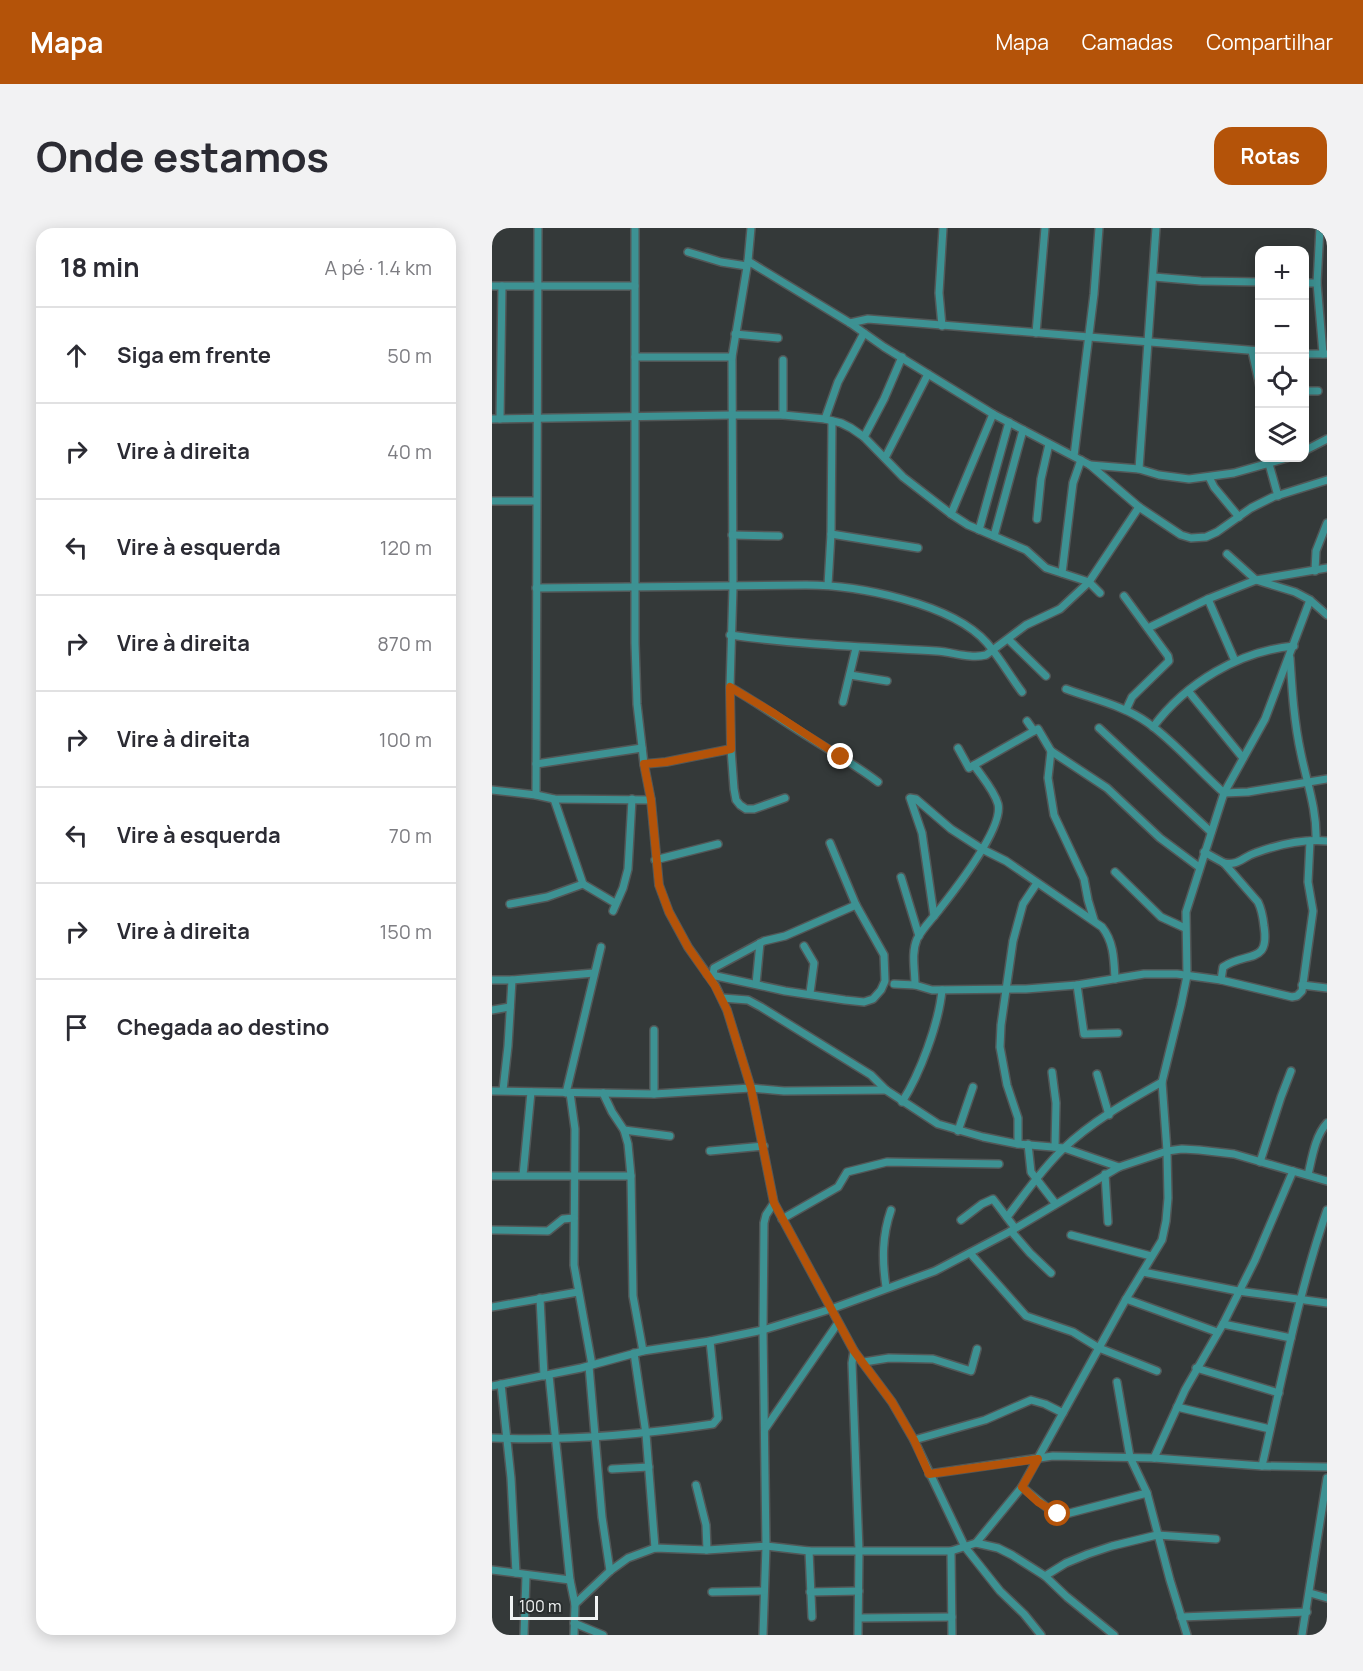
<!DOCTYPE html>
<html lang="pt">
<meta charset="utf-8">
<style>
body{margin:0;font-family:Manrope,sans-serif;background:#f2f2f3;color:#2b2b33}
.controls{position:absolute;right:18px;top:18px;display:grid;overflow:hidden;border-radius:12px;box-shadow:0 3px 15px #0003}
.controls button{width:54px;height:54px;display:grid;place-items:center;padding:0;border:0;border-bottom:2px solid #e1e1e2;background:#fff;color:#2b2b33;font:30px sans-serif}
.scale{position:absolute;left:18px;bottom:15px;width:88px;box-sizing:border-box;padding-left:6px;border:3px solid #f1f4f4;border-top:0;font-size:16px;line-height:21px;white-space:nowrap;color:#f1f4f4;-webkit-text-stroke:4px #2a2f2f;paint-order:stroke}
.stop{position:absolute;width:18px;height:18px;margin:-14px;border:4px solid #b45309;border-radius:50%;background:#fff}
.stop.end{background:#b45309;border-color:#fff;box-shadow:0 2px 6px #0008}
.list{margin:0;padding:0;list-style:none}
h2{display:flex;justify-content:space-between;align-items:center;height:78px;margin:0;padding:0 24px;font-size:26px}
h2 small{font-size:20px;font-weight:400;color:#7c7c81}
.list li{display:grid;grid-template-columns:39px 1fr auto;gap:18px;align-items:center;box-sizing:border-box;height:96px;padding:0 24px;border-top:2px solid #e1e1e2}
.list b{display:block;font-size:22px;white-space:nowrap}
.list em{font-size:20px;font-style:normal;color:#7c7c81}
.icon{flex:none;width:33px;height:33px;fill:none;stroke:currentColor;stroke-width:2;stroke-linecap:round;stroke-linejoin:round}
.map{position:relative;flex:none;width:835px;height:1407px;overflow:hidden;border-radius:18px}
header{display:flex;align-items:center;gap:36px;box-sizing:border-box;height:84px;padding:0 30px;background:#b45309;color:#fff}
header strong{font-size:28px}
nav{display:flex;gap:33px;margin-inline-start:auto;font-size:21px}
.intro{display:flex;align-items:center;justify-content:space-between;box-sizing:border-box;height:144px;padding:0 36px}
h1{margin:0;font-size:42px}
.button{padding:15px 27px;border-radius:18px;background:#b45309;color:#fff;font-size:21px;font-weight:700}
main{display:flex;gap:36px;padding:0 36px}
aside{flex:1;background:#fff;border-radius:18px;box-shadow:0 3px 15px #0003}
.map>svg:first-child{display:block}
</style>
<header>
<strong>Mapa</strong>
<nav><a>Mapa</a><a>Camadas</a><a>Compartilhar</a></nav>
</header>
<div class="intro"><h1>Onde estamos</h1><a class="button">Rotas</a></div>
<main>
<aside>
<h2>18 min<small>A pé · 1.4 km</small></h2>
<ul class="list">
<li><svg class="icon" aria-label="ahead" viewBox="0 0 24 24"><path d="M12 20V5M6 11l6-6 6 6"/></svg><div><b>Siga em frente</b></div><em>50 m</em></li>
<li><svg class="icon" aria-label="right" viewBox="0 0 24 24"><path d="M7 20v-9h11M14 6l5 5-5 5"/></svg><div><b>Vire à direita</b></div><em>40 m</em></li>
<li><svg class="icon" aria-label="left" viewBox="0 0 24 24"><path d="M17 20v-9H6M10 6l-5 5 5 5"/></svg><div><b>Vire à esquerda</b></div><em>120 m</em></li>
<li><svg class="icon" aria-label="right" viewBox="0 0 24 24"><path d="M7 20v-9h11M14 6l5 5-5 5"/></svg><div><b>Vire à direita</b></div><em>870 m</em></li>
<li><svg class="icon" aria-label="right" viewBox="0 0 24 24"><path d="M7 20v-9h11M14 6l5 5-5 5"/></svg><div><b>Vire à direita</b></div><em>100 m</em></li>
<li><svg class="icon" aria-label="left" viewBox="0 0 24 24"><path d="M17 20v-9H6M10 6l-5 5 5 5"/></svg><div><b>Vire à esquerda</b></div><em>70 m</em></li>
<li><svg class="icon" aria-label="right" viewBox="0 0 24 24"><path d="M7 20v-9h11M14 6l5 5-5 5"/></svg><div><b>Vire à direita</b></div><em>150 m</em></li>
<li><svg class="icon" aria-label="arrive" viewBox="0 0 24 24"><path d="M6 21V4h12l-3 4 3 4H6"/></svg><div><b>Chegada ao destino</b></div></li>
</ul>
</aside>
<div class="map">
<svg width="835" height="1407" viewBox="0 0 835 1407">
<rect width="100%" height="100%" fill="#343939"/>
<g fill="none" stroke-linecap="round" stroke-linejoin="round">
<defs>
<g id="minor">
<polyline points="143,0 143,415 145,476 152,536 159,572 167,657 177,684 196,719 223,757 235,782 259,860 282,975 274,987 272,995 271,1102 274,1318 271,1407"/>
<polyline points="259,0 256,33 240,129 241,359 238,459 239,521 242,561 244,572 248,577 254,581 262,581 293,570"/>
<polyline points="828,0 825,55 831,126"/>
<polyline points="196,24 229,34 255,38"/>
<polyline points="256,33 358,95 392,119 501,186 598,237 647,279 689,307 699,310 714,309 725,304 759,280 781,269 835,252"/>
<polyline points="662,49 709,53 768,54"/>
<polyline points="812,55 825,55"/>
<polyline points="0,58 143,58"/>
<polyline points="358,95 376,91 768,123"/>
<polyline points="450,98 447,65 451,0"/>
<polyline points="544,105 553,0"/>
<polyline points="243,106 286,110"/>
<polyline points="760,123 768,159"/>
<polyline points="812,126 834,126"/>
<polyline points="143,129 240,129"/>
<polyline points="812,163 826,163"/>
<polyline points="291,187 291,132"/>
<polyline points="0,191 240,187 291,187 333,191 349,195 359,200 372,209 411,249 459,286 476,297 534,322 554,340 597,354 608,365"/>
<polyline points="8,191 10,58"/>
<polyline points="333,191 346,154 372,105"/>
<polyline points="372,209 392,171 410,129"/>
<polyline points="812,223 835,211"/>
<polyline points="582,228 602,66 607,0"/>
<polyline points="393,230 436,146"/>
<polyline points="777,236 786,268"/>
<polyline points="598,237 647,241 667,247 697,251 742,245 795,230"/>
<polyline points="647,241 664,0"/>
<polyline points="717,249 722,259 747,289"/>
<polyline points="0,273 44,273"/>
<polyline points="459,286 501,186"/>
<polyline points="545,291 549,251 557,216"/>
<polyline points="487,302 517,194"/>
<polyline points="339,306 426,320"/>
<polyline points="240,307 287,308"/>
<polyline points="502,308 531,202"/>
<polyline points="735,326 764,352 803,364 818,372 835,387"/>
<polyline points="823,343 824,323 835,295"/>
<polyline points="570,345 581,255 589,232"/>
<polyline points="336,357 339,306 340,193"/>
<path d="M44,360L314,357C365,357 460,375 495,415C508,430 518,448 530,464"/>
<polyline points="632,368 676,428 677,433 640,469 634,482"/>
<polyline points="716,371 743,433"/>
<polyline points="656,400 716,371 764,352 835,340"/>
<path d="M238,407C307,417 375,419 444,423C461,424 478,431 494,427L534,397L568,381L597,354L647,279"/>
<polyline points="517,412 554,448"/>
<path d="M798,430C800,462 802,494 809,526C815,555 825,582 824,612"/>
<polyline points="358,447 395,453"/>
<path d="M238,459C266,475 292,494 320,511C342,525 365,538 386,554"/>
<path d="M574,461C601,471 633,478 656,495C684,515 706,542 732,565L756,564L835,551"/>
<polyline points="697,464 751,530"/>
<polyline points="351,474 364,420"/>
<polyline points="535,493 542,503 546,501 559,523 615,560 668,610 707,639"/>
<path d="M661,499C694,455 747,423 802,418"/>
<polyline points="607,500 719,604"/>
<polyline points="466,520 477,540 482,537"/>
<polyline points="559,523 556,550 562,587 592,651 596,672 602,692"/>
<polyline points="44,536 150,520"/>
<polyline points="152,536 174,534 239,521"/>
<polyline points="0,562 44,567 62,571 159,572"/>
<polyline points="44,567 46,0"/>
<polyline points="62,571 91,656 123,675"/>
<path d="M712,624L732,635L766,674C770,682 771,689 772,698C778,737 755,723 731,739L729,752"/>
<polyline points="163,632 226,616"/>
<path d="M732,635C746,638 751,629 763,625C785,617 812,611 835,613"/>
<polyline points="623,644 669,689 693,700"/>
<polyline points="409,649 427,708"/>
<polyline points="18,676 55,669 91,656"/>
<polyline points="121,683 131,660 136,641 140,571"/>
<path d="M442,688L430,605L418,570L424,571L459,601L490,621L514,633L610,699C622,714 622,732 623,751"/>
<polyline points="312,718 322,735 318,765"/>
<polyline points="215,746 293,763 353,772 372,774 381,771 389,762 393,753 392,727 364,677 338,615"/>
<polyline points="221,747 222,740 272,713 293,708 364,677"/>
<polyline points="0,752 20,752 102,745"/>
<polyline points="264,756 268,715"/>
<polyline points="402,756 423,757 440,762 534,761 585,757 652,746 685,746 729,752 800,769 805,768 810,763 821,683 816,654 818,613"/>
<path d="M423,757C423,742 419,725 425,711C430,701 440,691 447,682C462,663 512,600 506,576C502,562 490,549 482,537L542,503"/>
<polyline points="585,757 592,806 626,805"/>
<polyline points="810,757 835,760"/>
<polyline points="230,770 256,772 269,779 379,847 394,862 446,896 491,909 526,916 572,920 627,939"/>
<polyline points="0,782 18,779"/>
<polyline points="162,802 162,866"/>
<polyline points="560,844 564,875 563,919"/>
<polyline points="605,846 617,887"/>
<polyline points="11,862 16,818 20,752"/>
<polyline points="0,863 162,866 259,860 292,863 394,862"/>
<polyline points="74,865 109,719"/>
<polyline points="78,865 83,901 82,1037 100,1137"/>
<polyline points="111,865 120,884 132,902 136,916 139,948 141,1068 151,1123"/>
<path d="M410,874C428,846 447,795 450,762"/>
<polyline points="132,902 178,908"/>
<polyline points="466,903 481,859"/>
<polyline points="526,916 526,890 515,857 508,819 509,797 521,713 531,676 545,655"/>
<polyline points="536,916 539,944 563,975"/>
<polyline points="218,923 272,918"/>
<polyline points="768,934 789,869 799,843"/>
<polyline points="613,946 616,994"/>
<polyline points="31,947 39,864"/>
<path d="M816,947C820,930 823,908 835,895"/>
<polyline points="0,948 139,948"/>
<polyline points="282,975 362,1123 400,1174 422,1212 473,1319 508,1363 532,1386 549,1407"/>
<path d="M515,989C533,966 549,942 571,921C599,894 636,873 670,854"/>
<polyline points="290,991 346,959 355,944 395,934 507,936"/>
<polyline points="469,992 490,976 501,971 523,1000"/>
<polyline points="0,1002 56,1003 71,991 82,990"/>
<polyline points="519,1003 538,1025 559,1045"/>
<polyline points="579,1007 659,1028"/>
<polyline points="478,1025 534,1088 581,1104 607,1120 665,1143"/>
<polyline points="651,1044 746,1063 835,1075"/>
<path d="M394,1059C390,1032 390,1008 399,982"/>
<polyline points="48,1070 52,1148"/>
<polyline points="634,1071 725,1104"/>
<polyline points="0,1079 86,1064"/>
<polyline points="731,1096 799,1110"/>
<polyline points="362,1123 360,1135 367,1323 366,1407"/>
<polyline points="142,1125 154,1206 163,1320"/>
<polyline points="372,1134 397,1130 441,1131 479,1143 485,1121"/>
<polyline points="97,1138 110,1289 118,1343"/>
<polyline points="704,1140 787,1165"/>
<polyline points="57,1147 78,1352"/>
<polyline points="625,1154 638,1229 655,1265 678,1352 695,1407"/>
<polyline points="9,1156 19,1250 24,1345"/>
<polyline points="0,1158 89,1140 151,1123 218,1113 271,1102 339,1081 443,1043 519,1003 627,939 675,923 690,921 707,922 742,926 835,953"/>
<polyline points="685,1179 778,1201"/>
<polyline points="273,1201 346,1095"/>
<path d="M0,1210C74,1213 147,1207 221,1196L226,1190L218,1113"/>
<polyline points="422,1212 493,1192 539,1172 553,1176 571,1185"/>
<polyline points="662,1230 693,1162 731,1096 763,1032 801,943"/>
<path d="M770,1238C790,1152 806,1066 835,982"/>
<polyline points="120,1241 157,1239"/>
<polyline points="437,1246 561,1228 662,1230 770,1238 835,1239"/>
<polyline points="204,1257 214,1297 215,1322"/>
<polyline points="530,1259 559,1283 570,1287 655,1265"/>
<polyline points="484,1315 530,1259 634,1071 670,1012 674,993 676,970 675,923 670,854 689,777 695,748 694,684 732,565 773,491 818,372"/>
<polyline points="317,1323 320,1389"/>
<polyline points="459,1323 460,1407"/>
<polyline points="0,1342 78,1352 83,1376 82,1407"/>
<polyline points="553,1348 574,1335 596,1326 620,1318 665,1307 724,1311"/>
<polyline points="220,1364 272,1363"/>
<polyline points="318,1364 367,1363"/>
<polyline points="818,1365 835,1370"/>
<polyline points="83,1376 118,1343 136,1330 163,1320 215,1322 274,1318 317,1323 459,1323 484,1315 506,1320 520,1327 553,1348 575,1369 622,1407"/>
<polyline points="689,1389 815,1384"/>
<polyline points="367,1390 460,1389"/>
<polyline points="82,1395 111,1407"/>
<polyline points="32,1407 34,1348"/>
<polyline points="810,1407 835,1250"/>
</g>
</defs>
<use href="#minor" stroke="#525757" stroke-width="10"/>
<use href="#minor" stroke="#3d9293" stroke-width="7"/>
</g>
<g fill="none" stroke-linecap="round" stroke-linejoin="round">
<polyline stroke="#b45309" stroke-width="8" points="349,529 283,486 238,459 239,521 174,534 152,536 159,572 167,657 177,684 196,719 223,758 235,782 259,860 282,975 362,1123 400,1174 422,1212 437,1246 546,1231 530,1259 546,1274 566,1286"/>
</g>
</svg>
<div class="controls">
<button>+</button>
<button>−</button>
<button><svg class="icon" aria-label="locate" viewBox="0 0 24 24"><circle cx="12" cy="12" r="6"/><path d="M12 2v4M12 18v4M2 12h4M18 12h4"/></svg></button>
<button><svg class="icon" aria-label="layers" viewBox="0 0 24 24"><path d="M12 4l9 5-9 5-9-5zM3 14l9 5 9-5"/></svg></button>
</div>
<div class="scale">100 m</div>
<div class="stop" style="left:566px;top:1286px"></div>
<div class="stop end" style="left:349px;top:529px"></div>
</div>
</main>
